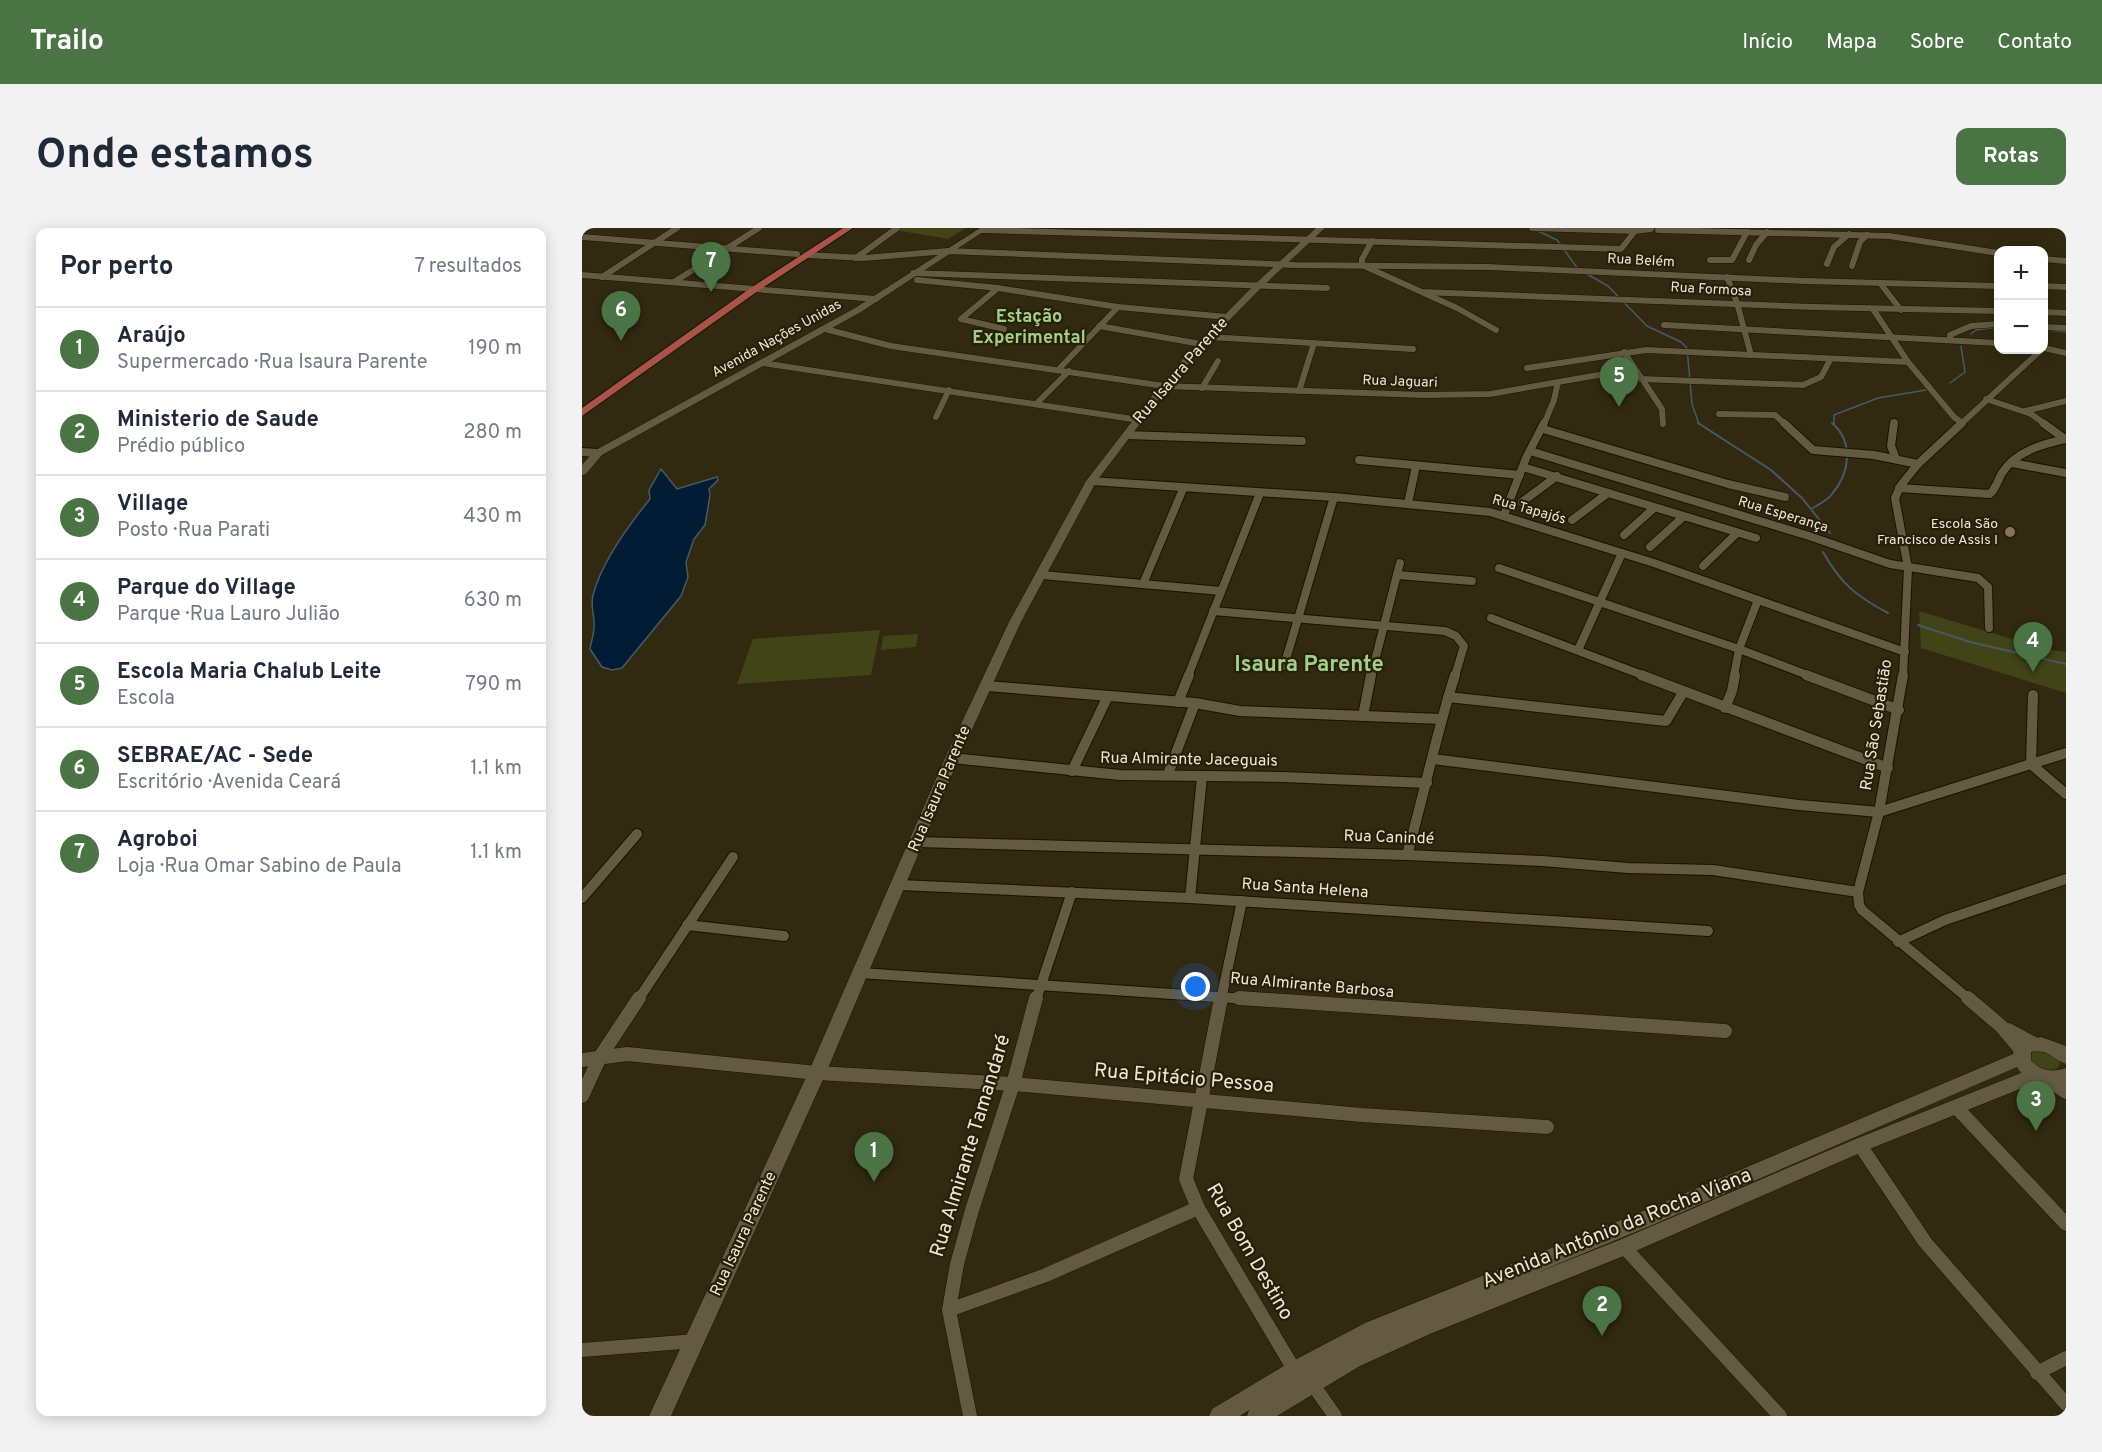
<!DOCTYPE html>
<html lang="pt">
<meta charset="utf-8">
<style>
body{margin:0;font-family:Overpass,sans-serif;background:#f2f2f3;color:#1f2937}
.controls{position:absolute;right:18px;top:18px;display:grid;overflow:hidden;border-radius:12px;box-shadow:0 3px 15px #0003}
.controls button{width:54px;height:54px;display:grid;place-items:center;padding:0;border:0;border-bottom:2px solid #e0e1e3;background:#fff;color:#1f2937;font:30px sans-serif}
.you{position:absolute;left:614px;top:759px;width:21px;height:21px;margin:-15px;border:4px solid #fff;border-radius:50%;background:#1a73e8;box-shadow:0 0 0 9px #1a73e833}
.badge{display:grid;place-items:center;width:39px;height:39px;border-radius:50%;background:#4a7443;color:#fff;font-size:20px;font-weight:700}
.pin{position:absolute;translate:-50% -50px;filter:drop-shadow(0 2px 3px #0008)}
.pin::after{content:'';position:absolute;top:32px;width:21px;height:18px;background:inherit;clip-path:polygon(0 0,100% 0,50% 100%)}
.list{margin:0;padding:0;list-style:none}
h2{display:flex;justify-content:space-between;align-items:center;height:78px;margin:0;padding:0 24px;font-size:26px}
h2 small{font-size:20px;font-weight:400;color:#747a83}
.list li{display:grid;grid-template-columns:39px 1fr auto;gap:18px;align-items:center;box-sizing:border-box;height:84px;padding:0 24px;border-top:2px solid #e0e1e3}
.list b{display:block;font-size:22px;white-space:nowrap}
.list p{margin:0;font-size:20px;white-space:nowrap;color:#747a83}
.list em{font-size:20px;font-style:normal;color:#747a83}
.map{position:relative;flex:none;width:1484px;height:1188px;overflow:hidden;border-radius:12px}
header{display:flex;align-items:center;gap:36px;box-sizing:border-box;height:84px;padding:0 30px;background:#4a7443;color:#fff}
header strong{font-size:28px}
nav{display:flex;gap:33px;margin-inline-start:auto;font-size:21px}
.intro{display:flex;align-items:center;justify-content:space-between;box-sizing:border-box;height:144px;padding:0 36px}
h1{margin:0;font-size:42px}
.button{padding:15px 27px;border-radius:12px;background:#4a7443;color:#fff;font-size:21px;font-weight:700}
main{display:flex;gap:36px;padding:0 36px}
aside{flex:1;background:#fff;border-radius:12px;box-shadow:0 3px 15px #0003}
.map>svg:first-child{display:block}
</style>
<header>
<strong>Trailo</strong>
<nav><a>Início</a><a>Mapa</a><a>Sobre</a><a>Contato</a></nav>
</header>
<div class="intro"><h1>Onde estamos</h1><a class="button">Rotas</a></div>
<main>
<aside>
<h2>Por perto<small>7 resultados</small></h2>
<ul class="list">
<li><span class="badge">1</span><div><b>Araújo</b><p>Supermercado · Rua Isaura Parente</p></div><em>190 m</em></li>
<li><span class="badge">2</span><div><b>Ministerio de Saude</b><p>Prédio público</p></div><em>280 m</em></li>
<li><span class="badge">3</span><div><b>Village</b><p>Posto · Rua Parati</p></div><em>430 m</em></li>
<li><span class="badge">4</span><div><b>Parque do Village</b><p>Parque · Rua Lauro Julião</p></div><em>630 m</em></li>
<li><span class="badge">5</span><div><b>Escola Maria Chalub Leite</b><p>Escola</p></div><em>790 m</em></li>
<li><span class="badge">6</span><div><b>SEBRAE/AC - Sede</b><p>Escritório · Avenida Ceará</p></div><em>1.1 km</em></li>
<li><span class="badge">7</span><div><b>Agroboi</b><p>Loja · Rua Omar Sabino de Paula</p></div><em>1.1 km</em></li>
</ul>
</aside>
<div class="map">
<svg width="1484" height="1188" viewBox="0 0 1484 1188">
<rect width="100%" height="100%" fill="#322911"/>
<g fill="#414416">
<polygon points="316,0 384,0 366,11 313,2"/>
<polygon points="1337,383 1463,421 1484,424 1484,465 1339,420"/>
<polygon points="298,402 289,447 155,456 171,411"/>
<polygon points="336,406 334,419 299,422 301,408"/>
<polygon points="1458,821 1476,831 1478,835 1475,841 1462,843 1449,834 1449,823"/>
</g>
<path fill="#011c34" stroke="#485966" stroke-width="1.5" d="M79,241L95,261L135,249L136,252L127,261L128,267L123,297L112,311L104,334L106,349L99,368L40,440L30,442L20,439L8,421C9,414 12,406 12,399C13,388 8,379 11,367C20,333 46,298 68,271L67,262Z"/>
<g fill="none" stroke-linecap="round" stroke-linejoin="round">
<g stroke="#485966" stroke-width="1.5">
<polyline points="952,1 975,12 996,41"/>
<polyline points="1005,46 1026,58 1065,98 1099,114 1105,120 1110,176 1117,196"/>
<polyline points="1466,102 1484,104"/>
<polyline points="1389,106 1394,102 1416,99"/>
<polyline points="1368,155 1383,144 1379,118"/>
<polyline points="1252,196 1252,187 1296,170 1344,162"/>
</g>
<g stroke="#485966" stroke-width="2">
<polyline points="1116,195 1189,242 1220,270 1248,305"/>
<path d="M1231,280C1237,276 1246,272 1250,266C1268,245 1272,214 1250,195"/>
<path d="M1241,324C1259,356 1274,368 1306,385"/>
<polyline points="1336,397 1388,414 1484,436"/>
</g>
<defs>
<g id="street-far3">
<polyline points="950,0 1053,3 1069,1"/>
<polyline points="400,2 1039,21 1053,3"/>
<polyline points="1076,2 1307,8 1416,25"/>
<polyline points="0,9 215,26"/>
<polyline points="790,13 780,31 780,37 875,80 914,102"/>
<polyline points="225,27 282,30 366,23 713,37 906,39 1223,53 1416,58"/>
<polyline points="274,30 315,0"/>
<polyline points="1462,31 1484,33"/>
<polyline points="1128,32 1150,32 1165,4"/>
<polyline points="1167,32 1174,17 1185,4"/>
<polyline points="1245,36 1252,19 1267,6"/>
<polyline points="1270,38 1278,14 1285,7"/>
<polyline points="331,45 745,60"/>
<polyline points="0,47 294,71"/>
<polyline points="20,49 95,0"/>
<polyline points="1145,49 1155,75 1169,127"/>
<polyline points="335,52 416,60 536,79 645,89"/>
<polyline points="92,54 177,0"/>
<polyline points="1298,55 1319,82"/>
<polyline points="1462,58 1484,59"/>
<polyline points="416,60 379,91 422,101"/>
<polyline points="840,64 1231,79 1416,83"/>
<polyline points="1291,81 1326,134 1372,189 1380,195"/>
<polyline points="1462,84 1484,85"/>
<polyline points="1082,97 1416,115"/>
<polyline points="517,98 619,116"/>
<polyline points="1462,99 1484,100"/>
<polyline points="243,101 309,118 582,158 843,167 908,166 1051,141"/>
<polyline points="627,109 831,121"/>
<polyline points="1368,112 1368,107 1389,98 1416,96"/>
<polyline points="1462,120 1484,125"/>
<polyline points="1042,124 1080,181 1081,196"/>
<polyline points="180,135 557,192"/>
<polyline points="945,140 1064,122 1326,134"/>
<polyline points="476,142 536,79"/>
<polyline points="1059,151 1221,157 1239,149 1248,132"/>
<polyline points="620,160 636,133"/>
<polyline points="717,163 732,115"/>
<polyline points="1404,171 1449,186 1463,196"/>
<polyline points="454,176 487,143"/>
<polyline points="1443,183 1484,173"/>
<polyline points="1137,186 1193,187 1203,196"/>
<polyline points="354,189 367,162"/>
<polyline points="962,196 972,172 976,154"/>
<polyline points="1379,196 1459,122"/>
</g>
<g id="street-far2">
<polyline points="1202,195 1231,222 1292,227 1336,236"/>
<polyline points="1312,195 1309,218 1314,231"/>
<polyline points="1461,195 1483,211"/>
<polyline points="961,201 1146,256 1203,269"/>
<polyline points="545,207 720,213"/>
<polyline points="948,223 1227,308 1308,336 1396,350 1406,359 1407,400"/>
<polyline points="0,224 16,225"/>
<polyline points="777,232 938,247"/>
<polyline points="1430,235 1484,245"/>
<polyline points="941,239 1174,310"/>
<polyline points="509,253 752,269 908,284 1072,335 1323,424"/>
<path d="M1317,260L1408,266C1414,260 1416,252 1420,245C1434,223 1461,216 1484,211"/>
<polyline points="940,274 975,248"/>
<polyline points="826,275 834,238"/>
<polyline points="922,287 944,230 962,195"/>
<polyline points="990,292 1026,265"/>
<polyline points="1042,307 1072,280"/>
<polyline points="1068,319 1101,289"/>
<polyline points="1121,338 1155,305"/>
<polyline points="917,340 1157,421 1228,448"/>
<polyline points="460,347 639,363"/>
<polyline points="815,347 890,353"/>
<polyline points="561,356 601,261"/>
<polyline points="631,383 863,403 874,408 882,418 873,448"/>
<polyline points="909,390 1063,448"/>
<polyline points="996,422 1040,325"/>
<polyline points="702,438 752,269"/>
<polyline points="606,448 678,265"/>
<polyline points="789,448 818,335"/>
<polyline points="1152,448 1157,421 1176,372"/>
<polyline points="1321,448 1326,340 1313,270 1319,257 1336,236 1380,195"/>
</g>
<g id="street-far1">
<polyline points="1059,447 1306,540"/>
<polyline points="1224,447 1317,482"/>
<polyline points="1321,447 1297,584 1276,664 1277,677 1280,682 1388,772"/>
<polyline points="405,458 613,475 658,483 859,491"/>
<polyline points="1451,467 1449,536 1484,566"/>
<polyline points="866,469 1084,493 1102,463"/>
<polyline points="596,474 607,447"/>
<polyline points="1143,480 1150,463 1153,447"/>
<polyline points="781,488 789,447"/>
<polyline points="370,530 538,547 701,549 845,555"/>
<polyline points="851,531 1217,577 1297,584 1484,525"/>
<polyline points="490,543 526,468"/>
<polyline points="586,546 613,475"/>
<polyline points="335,614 825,627 960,633 1046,640 1131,642 1276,664"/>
<path d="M825,627C842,567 854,506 873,447"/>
<polyline points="318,657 608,670 1126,703"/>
<polyline points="0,670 55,606"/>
<polyline points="608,670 620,549"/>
<polyline points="105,697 202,708"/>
<polyline points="1316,714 1363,692 1484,651"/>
<polyline points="278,745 680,772"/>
<polyline points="56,772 151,629"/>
<polyline points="454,772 490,664"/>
<polyline points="639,772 660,673"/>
</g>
<g id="street">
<polyline points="639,770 604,951 616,980 713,1143"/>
<polyline points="657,770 1143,803"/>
<polyline points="1386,770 1420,799 1440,823"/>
<polyline points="1426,802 1452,816"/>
<polyline points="0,832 45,826 235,845 431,856 780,887 965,899"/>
<polyline points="1464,851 1484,864"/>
<polyline points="0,868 18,829 57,770"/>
<polyline points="1374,879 1484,996"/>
<polyline points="1278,917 1343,1014 1484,1176"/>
<polyline points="1042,1019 1198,1188"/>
<polyline points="367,1082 464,1047 616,980"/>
<polyline points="0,1122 113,1113"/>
<polyline points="1455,1145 1484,1130"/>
<polyline points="729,1154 753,1188"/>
<polyline points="388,1188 367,1082 375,1036 390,982 431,856 454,770"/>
</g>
<g id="secondary">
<polygon points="398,0 407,0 279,84 20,227 4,246 0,247 0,237 12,223 273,80"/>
<polygon points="734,0 743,0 679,60 622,118 585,160 514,254 439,394 377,530 244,845 89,1188 67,1188 226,845 363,530 427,394 504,253 579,156 616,114 673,56"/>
<path d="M1459,809L1484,818V836C1469,831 1468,821 1449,824V832C1460,844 1470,844 1484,840V856L1472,858L1456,854L1285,922L1049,1025L848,1106L778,1138L695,1188H665L667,1182L658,1188H627L630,1181L705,1136L783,1095L1054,986L1431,826L1435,814ZM1435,839L1439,845L1271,912L1035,1013L949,1047L1068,998Z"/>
</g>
<polygon id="primary" points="261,0 271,0 176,63 0,188 0,180 170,59"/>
</defs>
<use href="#street-far3" stroke="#191200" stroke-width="7"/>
<use href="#street-far2" stroke="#191200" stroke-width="10"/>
<use href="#street-far1" stroke="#191200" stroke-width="12"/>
<use href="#street" stroke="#191200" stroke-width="15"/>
<use href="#secondary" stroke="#191200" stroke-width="1"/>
<use href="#primary" stroke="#191200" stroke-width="2"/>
<use href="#street-far3" stroke="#635a41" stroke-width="6"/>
<use href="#street-far2" stroke="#635a41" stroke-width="8"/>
<use href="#street-far1" stroke="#635a41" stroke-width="10"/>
<use href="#street" stroke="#635a41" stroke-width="14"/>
<use href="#secondary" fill="#635a41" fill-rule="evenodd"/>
<use href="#primary" fill="#a85448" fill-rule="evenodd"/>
</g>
<circle fill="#8d6e63" stroke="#281f07" stroke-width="2" cx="1428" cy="304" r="6"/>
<g text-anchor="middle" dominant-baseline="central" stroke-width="4.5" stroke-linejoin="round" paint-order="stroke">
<g font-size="14" fill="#ece7d9" stroke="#281f07">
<text transform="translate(1059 33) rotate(3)">Rua Belém</text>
<text transform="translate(1129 62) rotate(3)">Rua Formosa</text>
<text transform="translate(195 111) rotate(-29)">Avenida Nações Unidas</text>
<text transform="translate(818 154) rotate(2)">Rua Jaguari</text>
<text transform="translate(947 282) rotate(16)">Rua Tapajós</text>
<text transform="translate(1201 287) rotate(17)">Rua Esperança</text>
</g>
<g font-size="14" fill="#ece7d9" stroke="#281f07" text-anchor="end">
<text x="1416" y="296">Escola São<tspan x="1416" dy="16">Francisco de Assis I</tspan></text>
</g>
<g font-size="16" fill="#ece7d9" stroke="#281f07">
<text transform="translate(599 143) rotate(-49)">Rua Isaura Parente</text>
<text transform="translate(1295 497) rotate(-81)">Rua São Sebastião</text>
<text transform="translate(607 532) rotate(1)">Rua Almirante Jaceguais</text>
<text transform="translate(358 561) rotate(-67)">Rua Isaura Parente</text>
<text transform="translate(807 610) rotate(2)">Rua Canindé</text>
<text transform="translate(723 661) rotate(4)">Rua Santa Helena</text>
<text transform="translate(730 758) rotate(5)">Rua Almirante Barbosa</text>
<text transform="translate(162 1006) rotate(-65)">Rua Isaura Parente</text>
</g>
<g font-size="18" font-weight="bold" fill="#a2ce8d" stroke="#281f07">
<text x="447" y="89">Estação<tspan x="447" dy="21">Experimental</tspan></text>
</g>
<g font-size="20" fill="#ece7d9" stroke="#281f07">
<text transform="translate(602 851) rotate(5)">Rua Epitácio Pessoa</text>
<text transform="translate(389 918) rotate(-73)">Rua Almirante Tamandaré</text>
<text transform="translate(1035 1001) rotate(-22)">Avenida Antônio da Rocha Viana</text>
<text transform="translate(667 1024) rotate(60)">Rua Bom Destino</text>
</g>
<g font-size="22" font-weight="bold" fill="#a2ce8d" stroke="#281f07">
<text x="727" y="437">Isaura Parente</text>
</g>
</g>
</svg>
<div class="controls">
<button>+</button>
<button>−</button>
</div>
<div class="you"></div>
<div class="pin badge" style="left:292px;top:954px">1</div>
<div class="pin badge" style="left:1020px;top:1108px">2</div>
<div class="pin badge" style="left:1454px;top:903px">3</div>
<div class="pin badge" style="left:1451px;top:444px">4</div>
<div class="pin badge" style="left:1037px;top:179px">5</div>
<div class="pin badge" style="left:39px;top:113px">6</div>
<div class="pin badge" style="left:129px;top:64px">7</div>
</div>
</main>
